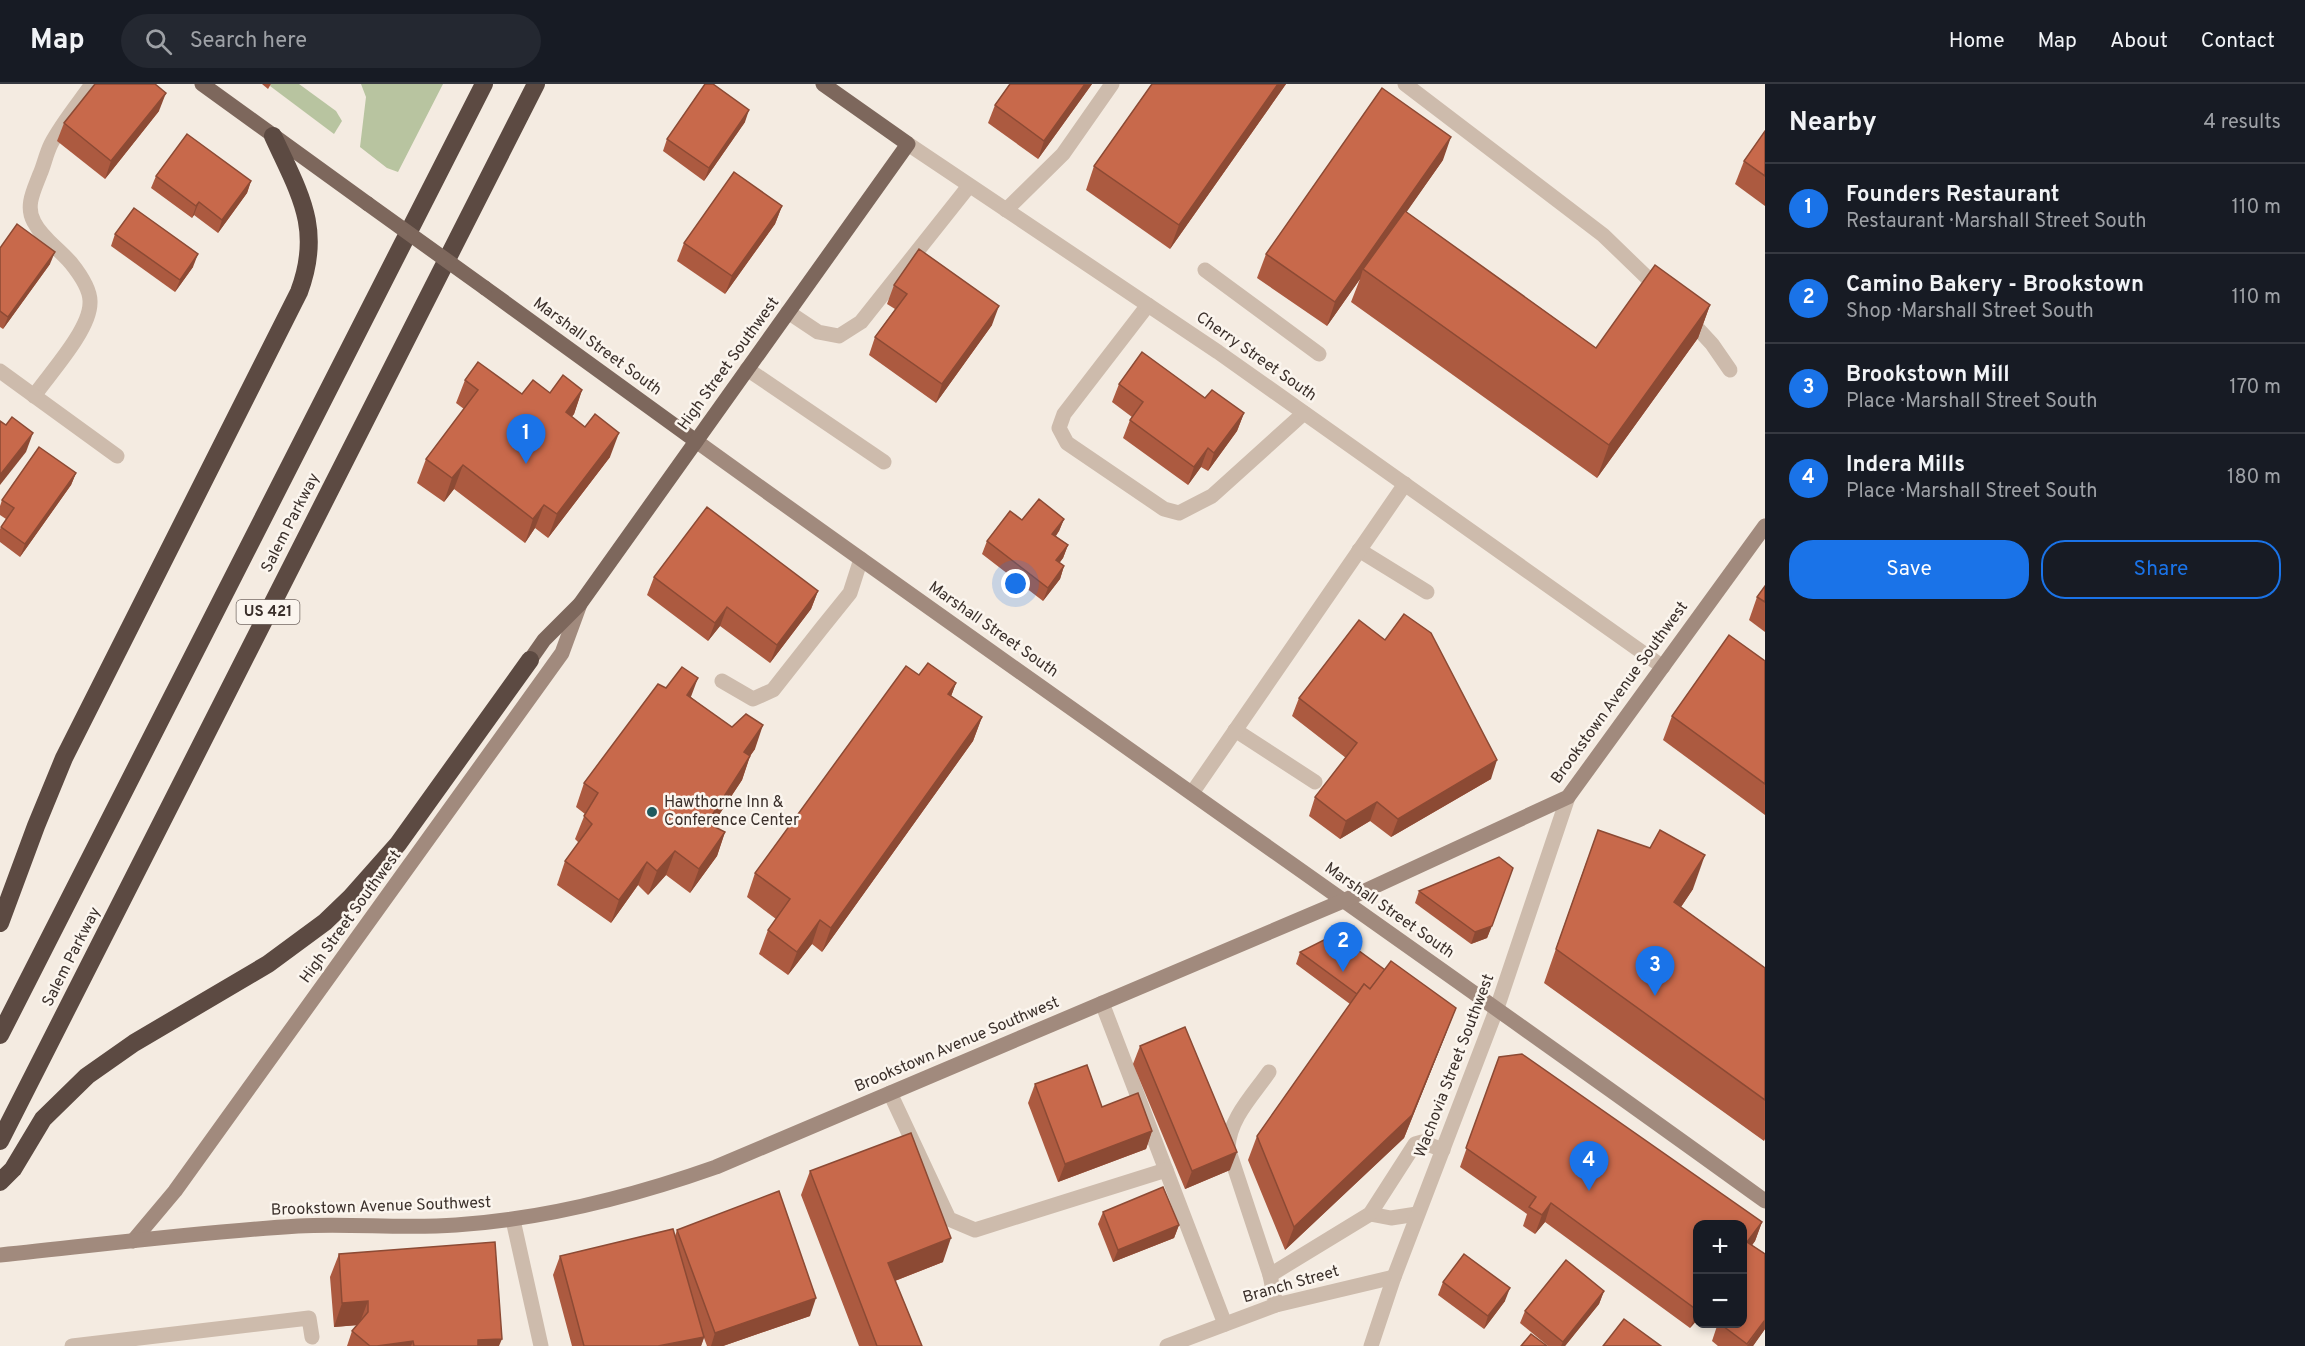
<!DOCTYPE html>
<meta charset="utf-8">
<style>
body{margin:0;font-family:Overpass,sans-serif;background:#242831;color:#f1f3f6}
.controls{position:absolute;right:18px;bottom:18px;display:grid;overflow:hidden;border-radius:12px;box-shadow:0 3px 9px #0003}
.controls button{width:54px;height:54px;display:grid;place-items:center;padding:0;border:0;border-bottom:2px solid #363941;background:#171b24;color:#f1f3f6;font:30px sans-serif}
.you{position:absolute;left:1016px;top:500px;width:21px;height:21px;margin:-15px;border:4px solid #fff;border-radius:50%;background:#1a73e8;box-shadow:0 0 0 9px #1a73e833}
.badge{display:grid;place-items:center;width:39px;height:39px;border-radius:50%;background:#1a73e8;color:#fff;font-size:20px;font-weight:700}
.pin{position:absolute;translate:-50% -50px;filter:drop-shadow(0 2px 3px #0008)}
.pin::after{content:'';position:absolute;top:32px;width:21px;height:18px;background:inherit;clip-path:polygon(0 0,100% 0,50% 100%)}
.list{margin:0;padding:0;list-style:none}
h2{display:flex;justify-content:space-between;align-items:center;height:78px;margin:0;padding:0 24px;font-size:26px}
h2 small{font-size:20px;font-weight:400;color:#9ea1a6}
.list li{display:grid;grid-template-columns:39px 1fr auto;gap:18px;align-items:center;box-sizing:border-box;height:90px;padding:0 24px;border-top:2px solid #363941}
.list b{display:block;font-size:22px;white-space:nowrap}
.list p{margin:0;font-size:20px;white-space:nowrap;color:#9ea1a6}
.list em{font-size:20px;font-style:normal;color:#9ea1a6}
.actions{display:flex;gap:12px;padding:18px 24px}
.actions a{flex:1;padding:14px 0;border:2px solid #1a73e8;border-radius:24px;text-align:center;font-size:21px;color:#1a73e8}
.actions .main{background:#1a73e8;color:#fff}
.icon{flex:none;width:33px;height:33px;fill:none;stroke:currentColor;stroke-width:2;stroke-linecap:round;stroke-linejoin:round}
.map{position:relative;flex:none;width:1765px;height:1262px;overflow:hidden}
header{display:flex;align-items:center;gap:36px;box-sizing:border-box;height:84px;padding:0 30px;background:#171b24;border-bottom:2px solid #363941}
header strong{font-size:28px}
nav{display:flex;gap:33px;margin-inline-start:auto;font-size:21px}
.search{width:420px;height:54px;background:#242831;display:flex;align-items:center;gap:15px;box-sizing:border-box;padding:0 21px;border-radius:33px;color:#9ea1a6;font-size:22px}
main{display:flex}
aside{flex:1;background:#171b24}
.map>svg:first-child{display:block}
</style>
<header>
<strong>Map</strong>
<div class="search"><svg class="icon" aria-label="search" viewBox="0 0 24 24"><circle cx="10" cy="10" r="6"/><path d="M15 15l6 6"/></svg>Search here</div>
<nav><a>Home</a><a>Map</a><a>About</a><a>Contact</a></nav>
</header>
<main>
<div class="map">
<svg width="1765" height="1262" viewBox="0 0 1765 1262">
<rect width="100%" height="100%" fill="#f4ebe1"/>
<g fill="#b8c4a0">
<polygon points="271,0 299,0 336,27 342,37 334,50 270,2"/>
<polygon points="361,0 443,0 398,88 387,84 360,63 366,13"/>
</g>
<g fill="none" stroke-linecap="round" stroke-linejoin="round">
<g stroke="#cdbbac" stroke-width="15">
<polyline points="1405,0 1603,151 1661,207"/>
<polyline points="1006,126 1063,70 1112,0"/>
<polyline points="1205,186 1319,270"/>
<polyline points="1148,221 1064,330 1059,344 1067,359 1164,425 1179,429 1212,412 1304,329"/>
<polyline points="788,228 818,248 839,252 861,238 969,102"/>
<polyline points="1687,233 1712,260 1730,286"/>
<polyline points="747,285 884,378"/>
<path d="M34,312C50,289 90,246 90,219C91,205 79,189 71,179C59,165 42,154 34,138C25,122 34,106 40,90C44,81 46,70 51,60C62,39 78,20 92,0"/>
<polyline points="1359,466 1427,508"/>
<polyline points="722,597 753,615 773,606 821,545 850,509 861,475"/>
<polyline points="1235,646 1315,698"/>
<polyline points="1192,709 1405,400"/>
<polyline points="1102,919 1225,1240"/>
<path d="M1269,988C1253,1011 1229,1035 1228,1064L1270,1191L1276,1221"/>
<polyline points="890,1009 949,1135 975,1146 1166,1086"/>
<polyline points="1370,1130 1391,1134 1417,1130"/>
<polyline points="1270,1191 1370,1130 1415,1060 1422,1058 1443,1066"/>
<polyline points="72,1262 309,1234 312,1253"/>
</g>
<g stroke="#cdbbac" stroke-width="15">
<polyline points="908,60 1218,268 1663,583"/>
<polyline points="0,287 117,372"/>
<polyline points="513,1136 541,1262"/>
<polyline points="1167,1262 1276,1221 1394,1193"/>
<polyline points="1371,1262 1394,1193 1497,924 1568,713"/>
</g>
<g stroke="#a18a7d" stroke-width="15">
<path d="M696,357C1051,613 1411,861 1765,1117"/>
<polyline points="133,1157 175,1107 562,569 580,520"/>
<path d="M0,1171C99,1161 198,1148 298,1142C350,1139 403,1145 456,1141C546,1135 631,1113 716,1083L1343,817L1568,713L1765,442"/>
</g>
<g stroke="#7d675c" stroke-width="15">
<polyline points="202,0 368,120"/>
<polyline points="485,204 696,357"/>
<polyline points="530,576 544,556 580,520 908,60 823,0"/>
</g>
<g stroke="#5c4a42" stroke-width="18">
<path d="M0,839L36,742L64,674L299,208C323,144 299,109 273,52"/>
<polyline points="0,951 484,0"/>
<polyline points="0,1057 536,0"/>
<polyline points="0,1098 13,1085 43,1035 87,992 134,959 268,880 325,838 351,813 398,760 530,576"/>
</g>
<polyline stroke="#7d675c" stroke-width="15" points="368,120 485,204"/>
</g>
<g fill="#ac5a40">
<polygon points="262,0 271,0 268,5"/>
<polygon points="1010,0 1092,0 1038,75 988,39 995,21"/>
<polygon points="1152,0 1286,0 1170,165 1086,106 1094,82"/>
<polygon points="159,27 105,95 57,57 64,39"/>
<polygon points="745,38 704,97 663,67 667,55"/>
<polygon points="1765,47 1765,122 1735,100 1744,77"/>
<polygon points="1443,76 1406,128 1596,264 1710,221 1698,254 1597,394 1351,218 1360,195 1327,242 1257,194 1266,170"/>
<polygon points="156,92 251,97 247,109 218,149 194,131 192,134 151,104"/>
<polygon points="782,122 775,140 725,210 677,177 684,159"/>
<polygon points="115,150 193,183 175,208 111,162"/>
<polygon points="0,164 50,180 3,245 0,243"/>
<polygon points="894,201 992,241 936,319 869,271 875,253 895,225 887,220"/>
<polygon points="465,296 522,310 582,306 574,330 571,333 610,373 548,454 535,444 525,459 454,405 444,418 417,399 426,375 464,325 456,319"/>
<polygon points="1119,300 1205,314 1244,329 1237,347 1208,387 1201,383 1188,401 1123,354 1130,336 1132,333 1112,318"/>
<polygon points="76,389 71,401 20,473 0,458 0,445 6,435 0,431 0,422 2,416"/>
<polygon points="1064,435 1059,447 1056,452 1068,461 1063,474 1059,479 1064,482 1060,495 1043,517 982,470 987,457 1022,436"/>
<polygon points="654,493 818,507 811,525 770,579 720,542 708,557 647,511"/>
<polygon points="1765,502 1765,548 1749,536 1757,513"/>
<polygon points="1765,577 1765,731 1663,656 1672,632"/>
<polygon points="919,591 956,599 951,612 982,633 973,657 822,868 812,860 788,891 759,870 768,846 776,835 747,813 755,789"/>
<polygon points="666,604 691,613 755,665 750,672 742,696 712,741 725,748 717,772 690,809 666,791 648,811 638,801 611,839 557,801 565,777 579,759 575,755 585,730 576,723 584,699"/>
<polygon points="1299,614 1491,695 1391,753 1370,737 1340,755 1309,732 1315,713 1346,674 1292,632"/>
<polygon points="1586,779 1693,805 1681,823 1765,884 1765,1055 1764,1057 1544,899"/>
<polygon points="1513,784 1487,854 1471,860 1415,819 1419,807"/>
<polygon points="1300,868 1447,947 1404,1054 1285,1166 1248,1076 1257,1052 1350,920 1296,880"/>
<polygon points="1140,962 1230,1086 1185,1105 1133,980"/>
<polygon points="1499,973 1762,1138 1755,1157 1752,1161 1765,1170 1765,1245 1753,1262 1718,1262 1712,1257 1718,1239 1743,1239 1743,1140 1698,1140 1698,1235 1690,1244 1545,1138 1535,1150 1523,1142 1527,1130 1460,1083"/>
<polygon points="1035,1000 1102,1023 1152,1047 1146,1065 1058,1098 1028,1019"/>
<polygon points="810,1087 943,1178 895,1197 922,1262 859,1262 801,1111"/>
<polygon points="1103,1128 1179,1141 1174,1154 1113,1178 1098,1140"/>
<polygon points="677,1146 810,1232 723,1262 707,1262 704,1254 701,1262 572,1262 553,1191 560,1172 675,1152"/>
<polygon points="339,1170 499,1262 347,1262 352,1247 357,1241 334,1243 330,1193"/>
<polygon points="1443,1198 1505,1217 1484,1245 1438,1211"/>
<polygon points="1604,1207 1599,1220 1565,1262 1548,1262 1520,1239 1525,1227"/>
</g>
<g fill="#8c4a34">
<polygon points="1085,0 1092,0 1038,75 1044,57"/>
<polygon points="1278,0 1286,0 1170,165 1179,141"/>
<polygon points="166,9 159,27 105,95 111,77"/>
<polygon points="749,26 745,38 704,97 709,84"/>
<polygon points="1451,53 1443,76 1366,186 1363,185 1360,195 1327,242 1335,218"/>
<polygon points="251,97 247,109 218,149 222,136"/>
<polygon points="199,118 194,131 192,134 196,122"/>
<polygon points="782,122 775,140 725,210 732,192"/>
<polygon points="55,168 50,180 3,245 8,233"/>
<polygon points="198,170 193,183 175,208 180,196"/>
<polygon points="1710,221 1698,254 1597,394 1609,361"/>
<polygon points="999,222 992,241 936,319 942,300"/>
<polygon points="582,306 574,330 557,352 566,328"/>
<polygon points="1244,329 1237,347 1208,387 1214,369"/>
<polygon points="33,349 26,368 0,401 0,391"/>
<polygon points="619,349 610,373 548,454 557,430"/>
<polygon points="1208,364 1201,383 1188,401 1194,383"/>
<polygon points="463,381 454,405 444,418 452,394"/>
<polygon points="76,389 71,401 20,473 25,460"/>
<polygon points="544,421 535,444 525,459 533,435"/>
<polygon points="1064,435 1059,447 1048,462 1052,450"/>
<polygon points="1068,461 1063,474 1052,489 1056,476"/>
<polygon points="1064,482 1060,495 1043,517 1048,504"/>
<polygon points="818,507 811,525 770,579 777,561"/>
<polygon points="727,523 720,542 708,557 715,539"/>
<polygon points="698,594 689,618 687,611"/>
<polygon points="956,599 947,623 948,610"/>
<polygon points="982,633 973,657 822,868 831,844"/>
<polygon points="763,641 755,665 736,692 744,668"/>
<polygon points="750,672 742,696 698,763 707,739"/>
<polygon points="1497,676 1491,695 1391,753 1398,735"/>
<polygon points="1377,718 1370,737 1340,755 1346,737"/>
<polygon points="725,748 717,772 690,809 699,785"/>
<polygon points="675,767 666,791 648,811 657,787"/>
<polygon points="1705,771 1693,805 1662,851 1674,818"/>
<polygon points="647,778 638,801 611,839 619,816"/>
<polygon points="820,836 812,860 788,891 797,868"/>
<polygon points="1492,842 1487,854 1471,860 1475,848"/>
<polygon points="1456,924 1447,947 1404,1054 1285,1166 1294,1143"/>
<polygon points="1152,1047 1146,1065 1058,1098 1065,1080"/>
<polygon points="1237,1068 1230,1086 1185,1105 1192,1087"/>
<polygon points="1551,1119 1545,1138 1535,1150 1542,1131"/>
<polygon points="1762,1138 1755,1157 1743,1174 1747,1158"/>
<polygon points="1179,1141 1174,1154 1113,1178 1118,1166"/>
<polygon points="951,1154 943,1178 879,1203 888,1179"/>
<polygon points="1510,1204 1505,1217 1484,1245 1488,1232"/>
<polygon points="1604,1207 1599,1220 1565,1262 1561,1262 1563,1258"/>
<polygon points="816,1214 810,1232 723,1262 711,1262 715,1249"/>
<polygon points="368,1217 359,1241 334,1243 342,1219"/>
<polygon points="1698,1225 1698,1235 1690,1244"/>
<polygon points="1765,1236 1765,1245 1753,1262 1747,1262"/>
<polygon points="704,1253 701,1262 658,1262"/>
<polygon points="502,1255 499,1262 475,1262 478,1256"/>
<polygon points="413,1257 411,1262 377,1262"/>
</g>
<g fill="#c8694b" stroke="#8c4a34" stroke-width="1.5">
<polygon points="95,0 155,0 166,9 111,77 64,39"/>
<polygon points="705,0 713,0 749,26 709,84 667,55"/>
<polygon points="1010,0 1085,0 1044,57 995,21"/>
<polygon points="1152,0 1278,0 1179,141 1094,82"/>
<polygon points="1382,4 1451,53 1335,218 1266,170"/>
<polygon points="1765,47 1765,92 1744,77"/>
<polygon points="187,50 251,97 222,136 199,118 196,122 156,92"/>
<polygon points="734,88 782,122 732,192 684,159"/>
<polygon points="134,124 198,170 180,196 115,150"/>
<polygon points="1405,127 1596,264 1655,181 1710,221 1609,361 1363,185"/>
<polygon points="17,140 55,168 8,233 0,227 0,164"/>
<polygon points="919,165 999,222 942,300 875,253 907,210 894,201"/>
<polygon points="1142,268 1205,314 1212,306 1244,329 1214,369 1208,364 1194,383 1130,336 1143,318 1119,300"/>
<polygon points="478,278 522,310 533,296 550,309 563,291 582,306 566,328 585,343 595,330 619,349 557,430 544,421 533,435 463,381 452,394 426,375 478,306 465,296"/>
<polygon points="12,333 33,349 0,391 0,337 6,341"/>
<polygon points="39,363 76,389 25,460 1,443 14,424 2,416"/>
<polygon points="1039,415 1064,435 1052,450 1068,461 1056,476 1064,482 1048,504 987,457 1010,427 1022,436"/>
<polygon points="707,423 818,507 777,561 727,523 715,539 654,493"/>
<polygon points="1765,502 1765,518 1757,513"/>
<polygon points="1404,530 1431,549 1497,676 1398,735 1377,718 1346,737 1315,713 1357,659 1299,614 1359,536 1385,556"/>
<polygon points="1729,551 1765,577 1765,700 1672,632"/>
<polygon points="928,579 956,599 948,610 982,633 831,844 820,836 797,868 768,846 790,815 755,789 906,582 919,591"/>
<polygon points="682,583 698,594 687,611 732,643 746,630 763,641 744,668 750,672 707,739 725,748 699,785 675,767 657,787 647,778 619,816 565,777 592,740 584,732 598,709 584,699 658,600 666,604"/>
<polygon points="1598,746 1650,764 1660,746 1705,771 1674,818 1765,884 1765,1016 1556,865"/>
<polygon points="1499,773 1513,784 1492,842 1475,848 1419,807"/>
<polygon points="1336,850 1385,886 1370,905 1364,900 1357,910 1300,868"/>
<polygon points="1391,877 1456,924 1412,1031 1294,1143 1257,1052 1364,900 1370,905"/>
<polygon points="1185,943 1237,1068 1192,1087 1140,962"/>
<polygon points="1522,970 1762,1138 1747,1158 1765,1170 1765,1236 1747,1260 1719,1239 1743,1239 1743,1140 1698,1140 1697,1226 1551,1119 1542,1131 1529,1123 1536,1113 1466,1064 1499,973"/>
<polygon points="1087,981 1102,1023 1138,1009 1152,1047 1065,1080 1035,1000"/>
<polygon points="911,1049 951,1154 888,1179 922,1262 877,1262 810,1087"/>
<polygon points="1163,1103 1179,1141 1118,1166 1103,1128"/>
<polygon points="779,1107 816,1214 715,1249 677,1146"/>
<polygon points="673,1145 704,1253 658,1262 584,1262 560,1172"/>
<polygon points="495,1158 502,1255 478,1256 478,1262 414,1262 413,1257 377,1262 370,1262 352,1247 368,1228 368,1217 342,1219 339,1170"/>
<polygon points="1464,1170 1510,1204 1488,1232 1443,1198"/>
<polygon points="1566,1176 1604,1207 1563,1258 1525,1227"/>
<polygon points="1624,1235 1661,1262 1603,1262"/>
<polygon points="1531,1250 1547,1262 1521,1262"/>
</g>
<circle fill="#1f5a5e" stroke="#fbf5ee" stroke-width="2" cx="652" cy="728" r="6"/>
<g text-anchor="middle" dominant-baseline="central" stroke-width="5" stroke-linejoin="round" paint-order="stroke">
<rect fill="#fbf5ee" stroke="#756b66" stroke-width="1.5" x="236.5" y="516" width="63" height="24" rx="4.5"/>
<g font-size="15" font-weight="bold" fill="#3b302b">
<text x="268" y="528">US 421</text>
</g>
<g font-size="16" fill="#3b302b" stroke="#fbf5ee">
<text transform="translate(597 263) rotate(36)">Marshall Street South</text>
<text transform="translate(1256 273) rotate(35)">Cherry Street South</text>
<text transform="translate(729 280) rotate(-54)">High Street Southwest</text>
<text transform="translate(291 439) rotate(-63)">Salem Parkway</text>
<text transform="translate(993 546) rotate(35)">Marshall Street South</text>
<text transform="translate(1620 609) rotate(-54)">Brookstown Avenue Southwest</text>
<text transform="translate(1389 827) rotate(35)">Marshall Street South</text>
<text transform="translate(351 833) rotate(-54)">High Street Southwest</text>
<text transform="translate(72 873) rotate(-63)">Salem Parkway</text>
<text transform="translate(957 961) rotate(-23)">Brookstown Avenue Southwest</text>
<text transform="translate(1455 982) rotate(-69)">Wachovia Street Southwest</text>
<text transform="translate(381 1123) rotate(-2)">Brookstown Avenue Southwest</text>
<text transform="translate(1291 1201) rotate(-16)">Branch Street</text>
</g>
<g font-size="16" fill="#3b302b" stroke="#fbf5ee" text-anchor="start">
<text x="664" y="719">Hawthorne Inn &amp;<tspan x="664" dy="18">Conference Center</tspan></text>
</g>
</g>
</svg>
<div class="controls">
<button>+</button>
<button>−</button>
</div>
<div class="you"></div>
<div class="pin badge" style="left:526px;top:380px">1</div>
<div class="pin badge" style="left:1343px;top:888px">2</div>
<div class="pin badge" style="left:1655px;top:912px">3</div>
<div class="pin badge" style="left:1589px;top:1107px">4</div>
</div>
<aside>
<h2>Nearby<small>4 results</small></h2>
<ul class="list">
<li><span class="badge">1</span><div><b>Founders Restaurant</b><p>Restaurant · Marshall Street South</p></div><em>110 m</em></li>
<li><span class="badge">2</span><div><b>Camino Bakery - Brookstown</b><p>Shop · Marshall Street South</p></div><em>110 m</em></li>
<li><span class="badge">3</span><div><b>Brookstown Mill</b><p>Place · Marshall Street South</p></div><em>170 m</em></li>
<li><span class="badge">4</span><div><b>Indera Mills</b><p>Place · Marshall Street South</p></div><em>180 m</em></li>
</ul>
<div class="actions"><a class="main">Save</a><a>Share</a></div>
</aside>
</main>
